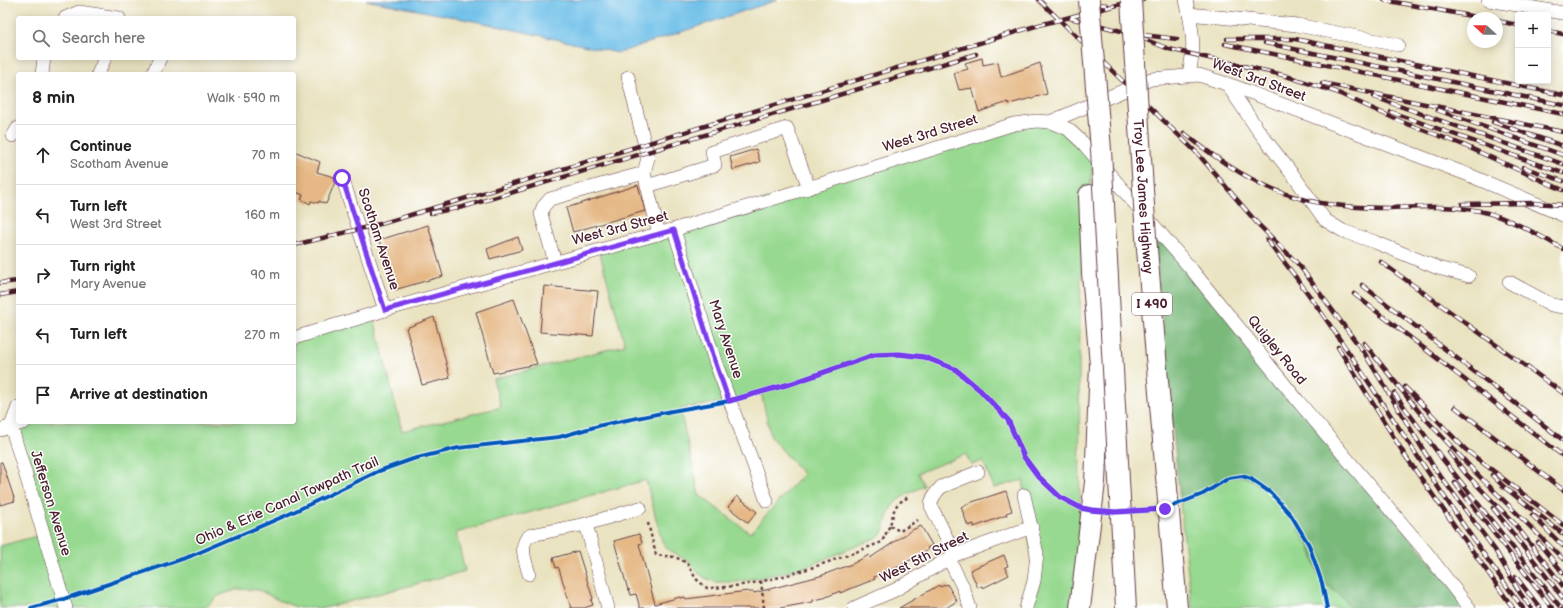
<!DOCTYPE html>
<meta charset="utf-8">
<style>
body{margin:0;font-family:"Balsamiq Sans",sans-serif;background:#f2f2f2;color:#222}
.controls{position:absolute;right:12px;top:12px;display:grid;overflow:hidden;border-radius:4px;box-shadow:0 2px 10px #0003}
.controls button{width:36px;height:36px;display:grid;place-items:center;padding:0;border:0;border-bottom:1px solid #e0e0e0;background:#fff;color:#222;font:20px sans-serif}
.compass{position:absolute;left:1467px;top:12px;width:36px;height:36px;border-radius:50%;background:#fff;box-shadow:0 2px 10px #0003;rotate:291deg}
.stop{position:absolute;width:12px;height:12px;margin:-9px;border:3px solid #7c3aed;border-radius:50%;background:#fff}
.stop.end{background:#7c3aed;border-color:#fff;box-shadow:0 1px 4px #0008}
.list{margin:0;padding:0;list-style:none}
h2{display:flex;justify-content:space-between;align-items:center;height:52px;margin:0;padding:0 16px;font-size:17px}
h2 small{font-size:13px;font-weight:400;color:#767676}
.list li{display:grid;grid-template-columns:26px 1fr auto;gap:12px;align-items:center;box-sizing:border-box;height:60px;padding:0 16px;border-top:1px solid #e0e0e0}
.list b{display:block;font-size:15px;white-space:nowrap}
.list p{margin:0;font-size:13px;white-space:nowrap;color:#767676}
.list em{font-size:13px;font-style:normal;color:#767676}
.icon{flex:none;width:22px;height:22px;fill:none;stroke:currentColor;stroke-width:2;stroke-linecap:round;stroke-linejoin:round}
.map{position:relative;flex:none;width:1563px;height:608px;overflow:hidden}
.search{position:absolute;background:#fff;box-shadow:0 2px 10px #0003;left:16px;top:16px;width:280px;height:44px;display:flex;align-items:center;gap:10px;box-sizing:border-box;padding:0 14px;border-radius:4px;color:#767676;font-size:15px}
.panel{position:absolute;background:#fff;box-shadow:0 2px 10px #0003;left:16px;top:72px;width:280px;height:352px;border-radius:4px}
.map>svg:first-child{display:block}
</style>
<div class="map">
<svg width="1563" height="608" viewBox="0 0 1563 608">
<rect width="100%" height="100%" fill="#fff"/>
<filter id="ink" filterUnits="userSpaceOnUse"><feTurbulence type="fractalNoise" baseFrequency=".025" numOctaves="2"/><feDisplacementMap in="SourceGraphic" scale="8" xChannelSelector="R" yChannelSelector="G"/><feConvolveMatrix kernelMatrix="1 2 1 2 8 2 1 2 1" color-interpolation-filters="sRGB"/></filter>
<filter id="wash" filterUnits="userSpaceOnUse"><feTurbulence type="fractalNoise" baseFrequency=".012" numOctaves="4" result="noise"/><feDisplacementMap in="SourceGraphic" scale="16" xChannelSelector="R" yChannelSelector="G"/><feGaussianBlur stdDeviation="0.9" result="paint"/><feColorMatrix in="noise" values="0 0 0 0 0 0 0 0 0 0 0 0 0 0 0 0 0 1.4 0 .05"/><feComposite in="paint" operator="in"/></filter>
<g filter="url(#wash)">
<rect width="100%" height="100%" fill="#eae3c1"/>
<g fill="#97d990" stroke="#707c5e" fill-rule="evenodd">
<path d="M1050,122L1099,162L1092,168L1081,276L1079,367L1080,527L1078,608H1026L1034,581L1023,480L994,488L983,461L971,465L966,454L918,473L924,486C910,493 893,498 888,515C885,523 885,531 878,537L803,568L764,577L735,582H716L705,578L698,573L690,562L668,550L662,541L646,480L456,533L465,571L325,608H299L278,600L259,590L238,589L218,596L205,608H0V546L44,534L11,426L25,422H294V338L373,314L402,431L501,407L493,379L625,345L599,250L1014,124ZM761,392L771,437L803,474L750,533L699,495L680,409L729,401Z"/>
<polygon points="1242,476 1251,479 1271,493 1291,515 1309,545 1320,579 1341,596 1351,608 1192,608 1180,503 1203,494 1229,478"/>
</g>
<polygon fill="#79b97a" stroke="#626c52" points="1153,225 1469,608 1351,608 1341,596 1320,579 1309,545 1291,515 1271,493 1251,479 1242,476 1229,478 1203,494 1180,503"/>
<polygon fill="#6dbfe8" stroke="#5c6f8a" points="366,0 777,0 618,53 484,23"/>
<g id="blocks">
<g fill="#e5b885">
<polygon points="982,58 983,65 998,62 1001,77 1040,63 1047,94 1009,104 1008,102 979,112 972,88 959,90 954,73 968,69 965,63"/>
<polygon points="756,149 760,162 733,170 730,157"/>
<polygon points="294,151 320,162 317,172 334,177 335,182 326,204 319,201 318,203 311,201 310,204 301,199 303,195 294,191"/>
<polygon points="638,185 645,211 573,232 566,208"/>
<polygon points="428,225 443,276 394,290 379,240"/>
<polygon points="518,237 522,250 490,259 487,249"/>
<polygon points="544,286 598,291 593,336 540,332"/>
<polygon points="514,299 537,364 493,373 476,312"/>
<polygon points="434,317 450,378 422,385 406,328"/>
<polygon points="0,462 2,462 15,501 0,505"/>
<polygon points="1006,491 1012,511 1006,513 1007,515 974,527 974,524 968,526 961,507 966,505 966,504"/>
<polygon points="737,496 757,512 748,523 728,507"/>
<polygon points="921,526 932,545 927,548 928,550 898,567 874,577 875,579 840,593 840,591 824,598 813,600 813,602 780,608 640,608 636,594 631,595 629,589 628,590 614,541 639,534 642,543 639,544 655,604 680,597 680,598 685,597 686,599 748,591 748,592 754,592 754,593 820,576 852,564 869,555 870,558 912,530"/>
<polygon points="578,551 593,599 591,600 593,605 584,608 571,608 559,569 558,567 556,568 553,558"/>
<polygon points="1004,555 1008,566 1005,567 1009,575 983,588 982,586 978,588 970,570"/>
<polygon points="947,584 957,601 946,608 899,608 939,585 940,587"/>
</g>
</g>
</g>
<g filter="url(#ink)">
<use href="#blocks" fill-opacity="0" stroke="#623c42" stroke-width="1"/>
<g fill="none" stroke-linecap="round" stroke-linejoin="round">
<defs>
<g id="minor">
<polyline points="1186,0 1189,14"/>
<polyline points="1488,0 1563,13"/>
<polyline points="65,18 79,12 119,18"/>
<polyline points="42,74 44,58"/>
<polyline points="98,74 105,58"/>
<polyline points="153,74 160,58"/>
<path d="M1189,75C1194,49 1194,40 1189,14L1297,25L1398,45"/>
<polyline points="628,77 648,158 644,173 659,234"/>
<polyline points="1227,84 1258,130 1296,179 1325,220 1343,231 1375,242 1438,268 1469,276"/>
<polyline points="1050,122 1068,129 1082,142 1192,270 1298,401 1426,552 1469,608"/>
<polyline points="13,136 18,128"/>
<polyline points="342,177 385,310"/>
<polyline points="647,186 715,165 712,152 787,128 809,188"/>
<polyline points="674,230 715,361 767,501"/>
<polyline points="555,262 541,214 543,207 550,199 644,173"/>
<polyline points="1509,282 1552,305 1563,307"/>
<polyline points="294,338 385,310 679,228 1014,124 1037,121 1050,122 1151,79 1199,75 1236,87 1469,175 1563,215"/>
<polyline points="18,407 11,426 66,608"/>
<polyline points="0,430 25,422"/>
<polyline points="1024,495 1037,554 1034,581 1026,608"/>
<polyline points="586,524 608,608"/>
<path d="M955,555L931,506C931,498 936,492 941,487L978,472"/>
<polyline points="949,559 963,587 970,608"/>
<path d="M529,574C526,562 517,543 531,535L586,524L640,508"/>
<polyline points="854,608 895,590 955,555 1032,527"/>
</g>
<polyline id="highway" points="1080,608 1095,482 1100,365 1092,273 1089,195"/>
</defs>
<use href="#minor" stroke="#623c42" stroke-width="14"/>
<use href="#highway" stroke="#623c42" stroke-width="22"/>
<g stroke="#623c42" stroke-width="2.5" stroke-dasharray="3 3" stroke-linecap="butt">
<path d="M648,523L656,555L675,557L687,563L696,579L707,588C766,587 827,563 882,542C884,537 887,532 889,527C896,511 890,506 909,497"/>
<polyline points="890,526 900,531 918,520"/>
<polyline points="761,581 764,608"/>
</g>
<use href="#minor" stroke="#fff" stroke-width="13"/>
<use href="#highway" stroke="#fff" stroke-width="20"/>
<defs>
<g id="rail">
<polyline points="1039,0 1198,154 1257,223 1299,265 1365,354 1433,466 1495,550 1520,593 1531,608"/>
<polyline points="1084,0 1093,4 1107,5"/>
<polyline points="1384,0 1482,18"/>
<polyline points="1070,18 1129,33 1169,49 1283,75 1336,92 1402,122 1461,144 1563,190"/>
<polyline points="1497,21 1518,25"/>
<polyline points="1548,31 1563,34"/>
<polyline points="1143,35 1177,39"/>
<polyline points="1227,39 1295,39 1563,95"/>
<polyline points="1265,43 1563,105"/>
<polyline points="1225,44 1563,114"/>
<polyline points="1322,83 1563,132"/>
<polyline points="1374,97 1563,164"/>
<polyline points="1437,110 1563,155"/>
<polyline points="1391,112 1563,173"/>
<polyline points="1493,122 1563,146"/>
<path d="M1184,133C1220,162 1257,187 1302,199C1330,206 1361,208 1390,208C1421,207 1449,205 1480,211C1510,218 1537,234 1563,249"/>
<polyline points="1523,167 1563,181"/>
<polyline points="1462,204 1534,203 1563,205"/>
<polyline points="431,213 463,207 976,54"/>
<path d="M1267,240C1282,259 1297,278 1311,298C1384,400 1447,508 1523,608"/>
<polyline points="294,245 384,223 1039,25 1129,2 1143,0"/>
<polyline points="1381,262 1563,393"/>
<polyline points="0,283 18,281"/>
<polyline points="1362,285 1563,440"/>
<polyline points="1354,294 1563,456"/>
<polyline points="0,295 18,292"/>
<polyline points="1364,343 1420,413 1477,474 1563,559"/>
<polyline points="1338,347 1406,457 1513,608"/>
<polyline points="1405,387 1465,449 1563,525"/>
<polyline points="1394,393 1441,457 1561,608"/>
<polyline points="1455,407 1563,490"/>
<polyline points="1449,452 1467,475 1514,523 1563,586"/>
<polyline points="1492,475 1503,486 1563,534"/>
<polyline points="1455,483 1552,608"/>
<polyline points="1493,508 1563,598"/>
<polyline points="1532,515 1563,546"/>
<polyline points="1538,542 1563,573"/>
<polyline points="1516,577 1540,608"/>
</g>
</defs>
<use href="#rail" stroke="#4a1f2b" stroke-width="4.5"/>
<use href="#rail" stroke="#fff" stroke-width="3" stroke-dasharray="9" stroke-linecap="butt"/>
<defs>
<g id="highway-bridge">
<polyline points="1089,0 1101,150 1126,608"/>
<path id="s1" d="M1131,0L1146,237L1177,608"/>
</g>
</defs>
<use href="#highway-bridge" stroke="#623c42" stroke-width="22" stroke-linecap="butt"/>
<use href="#highway-bridge" stroke="#fff" stroke-width="20"/>
<defs>
<polyline id="cycleway" points="31,608 64,599 191,556 287,515 379,471 413,459 458,448 559,437 602,425 672,411 729,401 793,383 874,355 899,354 924,357 955,369 980,390 1008,420 1024,457 1038,476 1060,497 1081,508 1091,510 1115,512 1165,509 1203,494 1229,478 1242,476 1251,479 1271,493 1291,515 1309,545 1322,583 1327,608"/>
</defs>
<use href="#cycleway" stroke="#fff" stroke-width="6"/>
<use href="#cycleway" stroke="#0057b8" stroke-width="4"/>
</g>
</g>
<g fill="none" stroke-linecap="round" stroke-linejoin="round" filter="url(#ink)">
<polyline stroke="#7c3aed" stroke-width="5" points="342,178 385,310 674,230 715,361 729,401 793,383 874,355 899,354 924,357 955,369 980,390 1008,420 1024,457 1038,476 1060,497 1081,508 1091,510 1115,512 1165,509"/>
</g>
<g text-anchor="middle" dominant-baseline="central" stroke-width="3" stroke-linejoin="round" paint-order="stroke">
<rect fill="#fff" stroke="#80626b" stroke-width="1" x="1132" y="293" width="40" height="22" rx="3"/>
<g font-size="13" font-weight="bold" fill="#4a1f2b">
<text x="1152" y="304">I 490</text>
</g>
<g font-size="14" fill="#4a1f2b" stroke="#fff">
<text transform="translate(1259 80) rotate(20)">West 3rd Street</text>
<text transform="translate(930 133) rotate(-17)">West 3rd Street</text>
<text stroke="none"><textPath href="#s1" startOffset="197">Troy Lee James Highway</textPath></text>
<text transform="translate(620 228) rotate(-15)">West 3rd Street</text>
<text transform="translate(379 239) rotate(72)">Scotham Avenue</text>
<text transform="translate(726 339) rotate(72)">Mary Avenue</text>
<text transform="translate(1277 350) rotate(51)">Quigley Road</text>
<text transform="translate(287 501) rotate(-24)">Ohio &amp; Erie Canal Towpath Trail</text>
<text transform="translate(51 503) rotate(73)">Jefferson Avenue</text>
<text transform="translate(924 557) rotate(-27)">West 5th Street</text>
</g>
</g>
</svg>
<div class="controls">
<button>+</button>
<button>−</button>
</div>
<svg class="compass" viewBox="-18 -18 36 36"><path d="M0-13l5 13h-10z" fill="#e53935"/><path d="M0 13l5-13h-10z" fill="#767676"/></svg>
<div class="stop" style="left:342px;top:178px"></div>
<div class="stop end" style="left:1165px;top:509px"></div>
<div class="search"><svg class="icon" aria-label="search" viewBox="0 0 24 24"><circle cx="10" cy="10" r="6"/><path d="M15 15l6 6"/></svg>Search here</div>
<section class="panel">
<h2>8 min<small>Walk · 590 m</small></h2>
<ul class="list">
<li><svg class="icon" aria-label="ahead" viewBox="0 0 24 24"><path d="M12 20V5M6 11l6-6 6 6"/></svg><div><b>Continue</b><p>Scotham Avenue</p></div><em>70 m</em></li>
<li><svg class="icon" aria-label="left" viewBox="0 0 24 24"><path d="M17 20v-9H6M10 6l-5 5 5 5"/></svg><div><b>Turn left</b><p>West 3rd Street</p></div><em>160 m</em></li>
<li><svg class="icon" aria-label="right" viewBox="0 0 24 24"><path d="M7 20v-9h11M14 6l5 5-5 5"/></svg><div><b>Turn right</b><p>Mary Avenue</p></div><em>90 m</em></li>
<li><svg class="icon" aria-label="left" viewBox="0 0 24 24"><path d="M17 20v-9H6M10 6l-5 5 5 5"/></svg><div><b>Turn left</b></div><em>270 m</em></li>
<li><svg class="icon" aria-label="arrive" viewBox="0 0 24 24"><path d="M6 21V4h12l-3 4 3 4H6"/></svg><div><b>Arrive at destination</b></div></li>
</ul>
</section>
</div>
